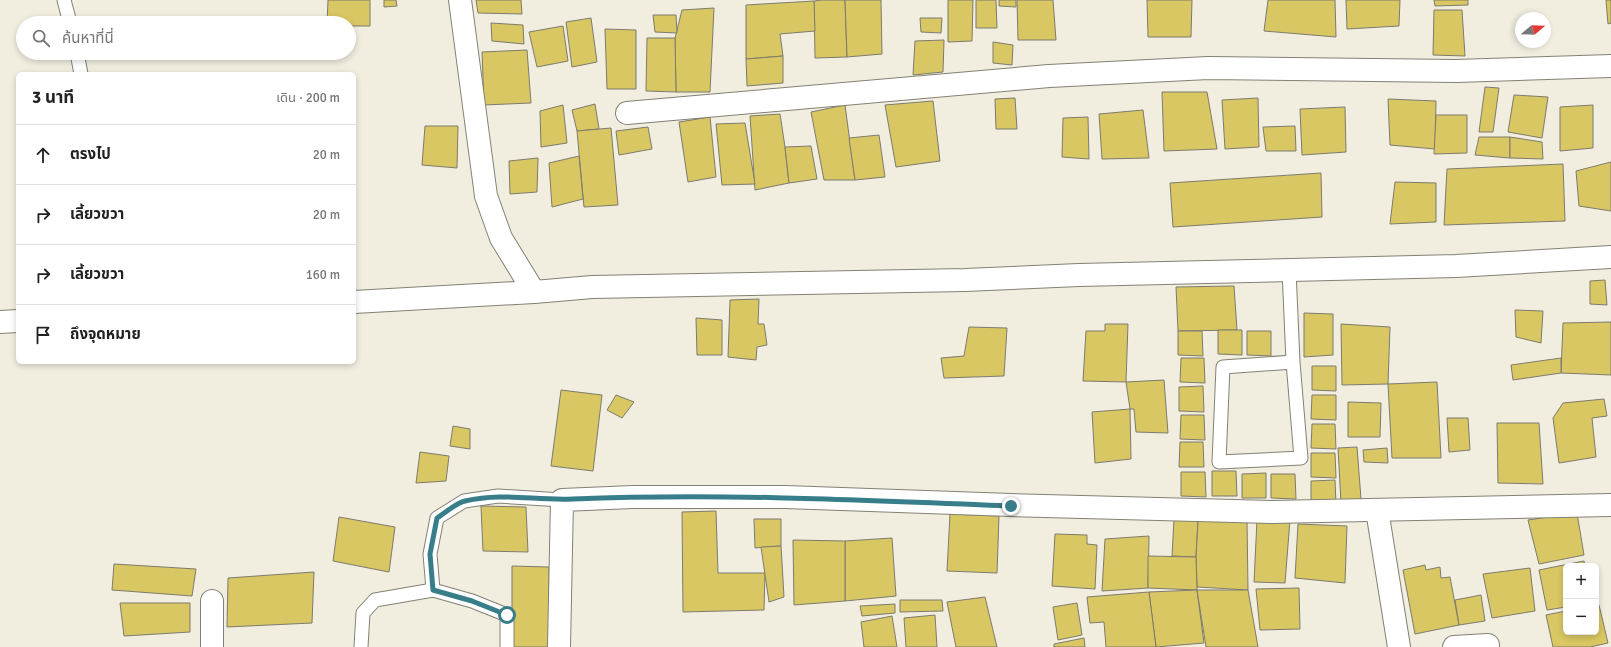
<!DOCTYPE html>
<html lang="th">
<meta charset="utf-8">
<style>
body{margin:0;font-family:Signika,"Noto Sans Thai",sans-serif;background:#f6f6f6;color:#222}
.controls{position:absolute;right:12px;bottom:12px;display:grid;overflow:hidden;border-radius:6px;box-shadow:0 2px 6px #0003}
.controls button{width:36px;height:36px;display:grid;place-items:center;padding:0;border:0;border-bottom:1px solid #e0e0e0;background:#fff;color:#222;font:20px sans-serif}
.compass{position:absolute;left:1515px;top:12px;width:36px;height:36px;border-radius:50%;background:#fff;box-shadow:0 2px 6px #0003;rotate:71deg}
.stop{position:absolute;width:12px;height:12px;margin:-9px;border:3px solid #387e8a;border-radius:50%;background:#fff}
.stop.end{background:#387e8a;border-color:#fff;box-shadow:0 1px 4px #0008}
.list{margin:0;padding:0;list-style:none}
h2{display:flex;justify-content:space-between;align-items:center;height:52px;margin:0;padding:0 16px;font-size:17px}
h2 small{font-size:13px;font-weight:400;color:#767676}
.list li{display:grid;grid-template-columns:26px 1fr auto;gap:12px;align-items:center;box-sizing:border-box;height:60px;padding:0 16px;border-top:1px solid #e0e0e0}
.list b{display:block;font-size:15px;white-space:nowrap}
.list em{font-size:13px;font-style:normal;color:#767676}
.icon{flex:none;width:22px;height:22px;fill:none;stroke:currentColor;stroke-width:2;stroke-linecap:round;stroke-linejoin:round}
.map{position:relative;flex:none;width:1611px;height:647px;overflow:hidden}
.search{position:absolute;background:#fff;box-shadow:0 2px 6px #0003;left:16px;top:16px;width:340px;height:44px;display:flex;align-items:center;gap:10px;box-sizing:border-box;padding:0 14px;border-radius:22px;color:#767676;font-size:15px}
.panel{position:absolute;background:#fff;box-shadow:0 2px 6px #0003;left:16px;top:72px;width:340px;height:292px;border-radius:6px}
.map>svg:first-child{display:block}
</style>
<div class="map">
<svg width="1611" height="647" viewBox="0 0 1611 647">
<rect width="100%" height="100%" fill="#f1eee0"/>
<g fill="#d8c762" stroke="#7d7b6e">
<polygon points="328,0 370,0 370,26 349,26 349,23 327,23"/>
<polygon points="384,0 396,0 397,6 384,7"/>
<polygon points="476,0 521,0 522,14 478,13"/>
<polygon points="822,0 845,0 847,57 815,58 814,1"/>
<polygon points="845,0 881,0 882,54 847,57"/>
<polygon points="948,0 973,0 972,41 948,42"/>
<polygon points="976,0 996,0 997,28 976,28"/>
<polygon points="999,0 1016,0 1016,7 999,6"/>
<polygon points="1017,0 1053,0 1056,40 1018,40"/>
<polygon points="1147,0 1192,0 1191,37 1148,37"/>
<polygon points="1268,0 1335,0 1336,37 1264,31"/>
<polygon points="1346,0 1400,0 1399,26 1347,29"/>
<polygon points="1434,0 1468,0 1468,5 1435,6"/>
<polygon points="1606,0 1611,0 1611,23 1608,24"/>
<polygon points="814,1 815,31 780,34 783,56 746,59 746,5"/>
<polygon points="714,8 710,92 676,92 675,38 682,10"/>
<polygon points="1434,10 1462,10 1465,56 1433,55"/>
<polygon points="653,15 676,15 677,33 655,32"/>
<polygon points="591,18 597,62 572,67 566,22"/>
<polygon points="920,18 942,18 941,33 921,32"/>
<polygon points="491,23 523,25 524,44 492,41"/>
<polygon points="563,26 568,61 537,67 529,32"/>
<polygon points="605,29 636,30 636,89 607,89"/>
<polygon points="647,38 675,38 676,92 646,91"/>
<polygon points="944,40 943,72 913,75 915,41"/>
<polygon points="993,42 1013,45 1012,65 993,63"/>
<polygon points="527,50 531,103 484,105 482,52"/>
<polygon points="783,56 783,83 747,86 746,59"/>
<polygon points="1485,87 1499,88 1493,132 1479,132"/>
<polygon points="1162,92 1207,92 1217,149 1164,151"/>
<polygon points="1514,95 1548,97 1542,138 1508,132"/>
<polygon points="1015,98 1017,129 996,129 995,99"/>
<polygon points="1258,98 1259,147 1225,149 1222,100"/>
<polygon points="1388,99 1436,101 1435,149 1390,145"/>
<polygon points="933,101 940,161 896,167 885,105"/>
<polygon points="595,104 599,129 577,131 572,110"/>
<polygon points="563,105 567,143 541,147 540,111"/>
<polygon points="845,105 855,180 824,180 811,112"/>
<polygon points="1593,105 1593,148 1560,151 1560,107"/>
<polygon points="1345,107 1346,152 1302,155 1300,109"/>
<polygon points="1143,110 1149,158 1102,159 1099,114"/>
<polygon points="780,114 785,147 789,183 755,190 750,116"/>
<polygon points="1436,115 1467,115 1467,153 1434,154"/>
<polygon points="710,117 716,177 688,182 679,122"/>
<polygon points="1088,117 1089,159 1062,157 1063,118"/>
<polygon points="745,123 755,184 722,185 716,124"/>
<polygon points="425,126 458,126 457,168 422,165"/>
<polygon points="1295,126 1296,151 1266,151 1263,127"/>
<polygon points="648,127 652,149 619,155 616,131"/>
<polygon points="611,128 618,205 584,207 577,131"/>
<polygon points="879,135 885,177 855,180 849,138"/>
<polygon points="1479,137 1510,137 1510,158 1475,155"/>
<polygon points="1510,137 1542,142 1543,159 1510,158"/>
<polygon points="811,146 817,179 789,183 785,147"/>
<polygon points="579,156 583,199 552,207 549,163"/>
<polygon points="538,158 537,192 510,194 509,161"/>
<polygon points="1611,162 1611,211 1579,206 1576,171"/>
<polygon points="1563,164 1565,221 1444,225 1447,169"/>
<polygon points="1321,173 1322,217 1173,227 1170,183"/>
<polygon points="1395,182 1436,183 1436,222 1390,224"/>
<polygon points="1605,280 1607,305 1590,304 1590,281"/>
<polygon points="1234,286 1237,330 1178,331 1176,287"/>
<polygon points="759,299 758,324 764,324 767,345 757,347 756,360 728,357 730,300"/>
<polygon points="1515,310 1543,311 1541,343 1516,337"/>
<polygon points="1304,313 1333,314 1333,355 1304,357"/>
<polygon points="696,318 722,320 722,355 697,355"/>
<polygon points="1611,322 1611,375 1561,373 1563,323"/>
<polygon points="1105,324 1128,324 1126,382 1083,381 1086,331 1105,331"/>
<polygon points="1341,324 1390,327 1388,384 1342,385"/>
<polygon points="969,327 1007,328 1004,376 944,378 941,358 964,356"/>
<polygon points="1218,330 1242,330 1242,355 1218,354"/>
<polygon points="1178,331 1202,331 1203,356 1178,355"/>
<polygon points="1247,331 1271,331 1271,356 1247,355"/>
<polygon points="1181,358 1204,358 1205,383 1180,382"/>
<polygon points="1561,358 1561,373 1513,380 1511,365"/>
<polygon points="1312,366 1336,366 1336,391 1312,390"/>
<polygon points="1164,380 1168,433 1136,432 1134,409 1130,409 1126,382"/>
<polygon points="1437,382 1441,458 1392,458 1388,384"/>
<polygon points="1203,386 1204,412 1179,411 1179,387"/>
<polygon points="561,390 602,395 593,471 551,466"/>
<polygon points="616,395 634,402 622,418 607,410"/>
<polygon points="1312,395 1336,395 1336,420 1311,419"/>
<polygon points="1604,399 1607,416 1592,418 1596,457 1559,463 1553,418 1563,403"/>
<polygon points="1348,402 1381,403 1380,437 1348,437"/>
<polygon points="1130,409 1131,459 1095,463 1092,412"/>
<polygon points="1181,415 1204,415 1205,440 1180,439"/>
<polygon points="1447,418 1468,418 1470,450 1449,452"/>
<polygon points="1497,423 1539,423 1543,484 1498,483"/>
<polygon points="1312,424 1335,424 1336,449 1311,448"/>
<polygon points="453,426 470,429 470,449 450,446"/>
<polygon points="1180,442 1203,442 1204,467 1179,467"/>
<polygon points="1357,447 1361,499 1341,502 1338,448"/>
<polygon points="1387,448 1388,463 1364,462 1363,450"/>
<polygon points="420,452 449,456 446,481 416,483"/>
<polygon points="1311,453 1335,453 1336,478 1311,477"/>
<polygon points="1212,471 1236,471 1237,496 1212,496"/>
<polygon points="1181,472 1205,472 1206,497 1181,496"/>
<polygon points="1266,473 1266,498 1242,498 1242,474"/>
<polygon points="1271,474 1295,474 1296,499 1271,498"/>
<polygon points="1335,480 1336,505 1311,505 1311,481"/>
<polygon points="481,506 526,507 528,552 483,551"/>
<polygon points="716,511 718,573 765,573 764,610 683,612 682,512"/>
<polygon points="1577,513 1584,555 1539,564 1528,520"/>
<polygon points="950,514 999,516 997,573 947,571"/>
<polygon points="339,517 395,527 389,572 333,561"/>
<polygon points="754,519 781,519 781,546 755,548"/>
<polygon points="1174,519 1198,521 1196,557 1172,556"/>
<polygon points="1247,520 1248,590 1197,587 1196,557 1198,521"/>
<polygon points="1257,520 1290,520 1285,583 1254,582"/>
<polygon points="1298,524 1347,526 1345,583 1295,578"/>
<polygon points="1055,534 1087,535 1087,544 1097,545 1095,589 1052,586"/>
<polygon points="1149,536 1148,588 1102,591 1105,539"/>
<polygon points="892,538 896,596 845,601 845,541"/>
<polygon points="793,540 845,541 845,601 794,605"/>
<polygon points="781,546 784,597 769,602 761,547"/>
<polygon points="1148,556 1196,557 1197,590 1148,588"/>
<polygon points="1584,561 1585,566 1566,566 1566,607 1547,610 1539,570"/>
<polygon points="114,564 196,569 192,596 112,590"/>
<polygon points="1425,565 1426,570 1440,567 1441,578 1450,577 1459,625 1415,634 1403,570"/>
<polygon points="512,566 549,567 549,647 512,647"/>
<polygon points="1530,568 1535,611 1492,618 1483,574"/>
<polygon points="314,572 312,623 227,627 228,578"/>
<polygon points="1299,588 1300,629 1260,630 1256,589"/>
<polygon points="1197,590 1204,643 1156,647 1149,592"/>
<polygon points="1197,590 1248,590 1258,647 1206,647"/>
<polygon points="1149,592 1156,647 1106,647 1104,622 1090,623 1087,597"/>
<polygon points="1481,595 1485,621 1459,625 1455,600"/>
<polygon points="985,597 997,647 956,647 947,602"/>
<polygon points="900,600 942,600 943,611 900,612"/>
<polygon points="120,603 190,603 190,632 124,636"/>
<polygon points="1077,603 1082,635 1058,640 1053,607"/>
<polygon points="895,604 895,613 862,616 860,606"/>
<polygon points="1596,605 1599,605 1608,643 1590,647 1553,647 1546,615 1566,611 1566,632 1596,632"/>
<polygon points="935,615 937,647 906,647 904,618"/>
<polygon points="892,616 897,647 864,647 861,622"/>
<polygon points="1084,638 1085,647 1054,647 1054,644"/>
</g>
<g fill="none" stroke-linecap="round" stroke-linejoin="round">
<defs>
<g id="service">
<polyline points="64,0 70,23"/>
<polyline points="77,53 81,74"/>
<polyline points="1289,270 1293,362 1301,458 1219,462 1223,367 1293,362"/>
<polyline points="433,590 430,554 437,518 464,501 498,496 562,500"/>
<polyline points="361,647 363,613 375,600 433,590 472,601 507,615 507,647"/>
</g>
<g id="minor">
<polyline points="460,0 486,196 501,238 534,292"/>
<polyline points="627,113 1049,76 1208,68 1456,71 1611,66"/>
<polyline points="354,302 534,292 592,287 965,280 1079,275 1456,266 1611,257"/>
<polyline points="0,322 18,321"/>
<polyline points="1377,510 1399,647"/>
<polyline points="212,647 212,601"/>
<polyline points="559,647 562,500 633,497 785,497 1011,505 1272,512 1611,505"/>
<polyline points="1454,647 1488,645"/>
</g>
</defs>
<use href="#service" stroke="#838174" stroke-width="15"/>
<use href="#minor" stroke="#838174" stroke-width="24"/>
<use href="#service" stroke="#fff" stroke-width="13"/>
<use href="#minor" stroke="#fff" stroke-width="22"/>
</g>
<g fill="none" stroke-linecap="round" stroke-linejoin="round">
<path stroke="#387e8a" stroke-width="5" d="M507,615L472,601L433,590L430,554L437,518C445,513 456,503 465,501C503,492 536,501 573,499C719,493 865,500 1011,506"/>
</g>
</svg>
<div class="controls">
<button>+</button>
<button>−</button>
</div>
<svg class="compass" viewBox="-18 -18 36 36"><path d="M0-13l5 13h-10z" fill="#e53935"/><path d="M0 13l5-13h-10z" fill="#767676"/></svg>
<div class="stop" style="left:507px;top:615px"></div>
<div class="stop end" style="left:1011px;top:506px"></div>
<div class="search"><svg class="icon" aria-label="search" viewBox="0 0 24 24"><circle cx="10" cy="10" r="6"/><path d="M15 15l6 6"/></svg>ค้นหาที่นี่</div>
<section class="panel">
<h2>3 นาที<small>เดิน · 200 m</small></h2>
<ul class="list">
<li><svg class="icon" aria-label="ahead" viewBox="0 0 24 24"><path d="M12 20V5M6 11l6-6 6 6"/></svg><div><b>ตรงไป</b></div><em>20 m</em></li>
<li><svg class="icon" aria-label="right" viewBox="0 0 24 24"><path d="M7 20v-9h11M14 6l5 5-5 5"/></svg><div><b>เลี้ยวขวา</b></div><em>20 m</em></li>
<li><svg class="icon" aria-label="right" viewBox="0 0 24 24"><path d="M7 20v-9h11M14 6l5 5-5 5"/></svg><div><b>เลี้ยวขวา</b></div><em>160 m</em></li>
<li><svg class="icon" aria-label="arrive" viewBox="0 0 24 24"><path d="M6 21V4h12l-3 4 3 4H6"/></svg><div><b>ถึงจุดหมาย</b></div></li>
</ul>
</section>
</div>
